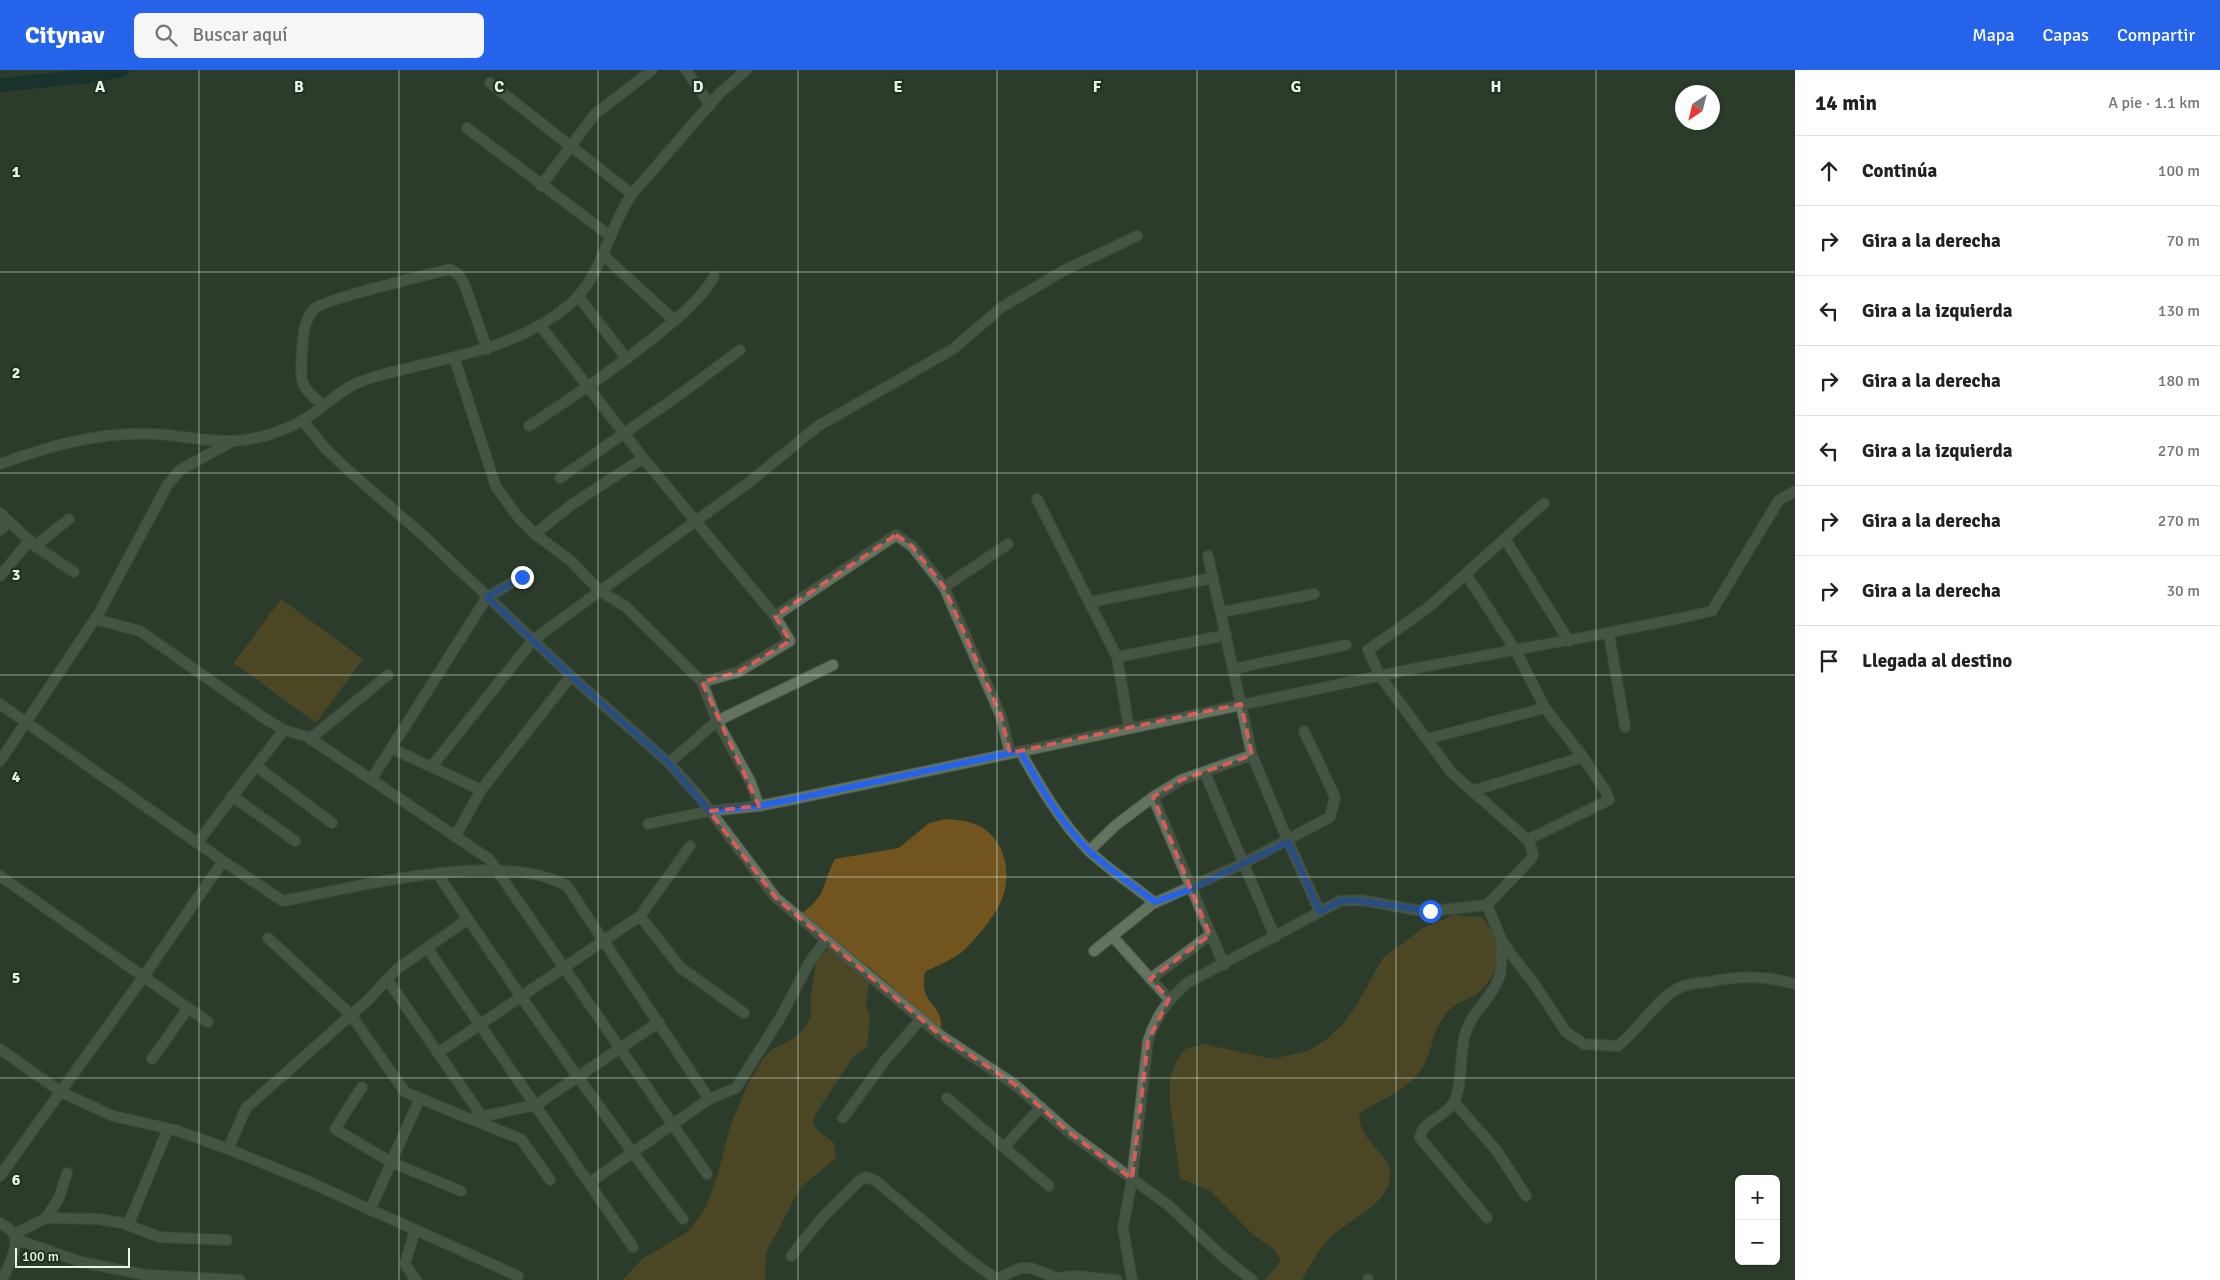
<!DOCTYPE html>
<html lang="es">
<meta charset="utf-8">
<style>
body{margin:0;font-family:Signika,sans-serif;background:#f6f6f6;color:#202124}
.controls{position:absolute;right:15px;bottom:15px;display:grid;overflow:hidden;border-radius:8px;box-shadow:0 1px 4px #0004}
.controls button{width:45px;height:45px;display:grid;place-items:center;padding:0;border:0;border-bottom:1px solid #e0e0e0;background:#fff;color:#202124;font:25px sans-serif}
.compass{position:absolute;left:1675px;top:15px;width:45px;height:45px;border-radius:50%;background:#fff;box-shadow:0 1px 4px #0004;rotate:215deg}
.scale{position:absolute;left:15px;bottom:12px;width:115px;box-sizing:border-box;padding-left:5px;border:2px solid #eaf4e9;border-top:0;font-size:14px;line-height:18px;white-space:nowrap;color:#eaf4e9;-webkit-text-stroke:4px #223221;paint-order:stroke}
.stop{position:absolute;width:15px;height:15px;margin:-11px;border:4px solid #2563eb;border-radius:50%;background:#fff}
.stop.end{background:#2563eb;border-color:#fff;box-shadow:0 1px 5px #0008}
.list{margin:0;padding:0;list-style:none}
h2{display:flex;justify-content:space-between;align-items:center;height:65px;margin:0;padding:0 20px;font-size:21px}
h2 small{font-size:16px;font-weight:400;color:#757577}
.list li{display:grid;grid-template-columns:32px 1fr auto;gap:15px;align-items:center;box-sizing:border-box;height:70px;padding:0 20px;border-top:1px solid #e0e0e0}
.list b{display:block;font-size:19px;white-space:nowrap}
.list em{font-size:16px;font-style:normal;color:#757577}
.icon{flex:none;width:28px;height:28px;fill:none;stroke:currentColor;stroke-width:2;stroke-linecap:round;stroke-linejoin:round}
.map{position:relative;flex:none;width:1795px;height:1210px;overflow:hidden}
header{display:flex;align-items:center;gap:30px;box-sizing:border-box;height:70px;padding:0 25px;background:#2563eb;color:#fff}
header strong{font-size:24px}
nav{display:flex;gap:28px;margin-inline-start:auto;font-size:18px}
.search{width:350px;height:45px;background:#f6f6f6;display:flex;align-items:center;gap:12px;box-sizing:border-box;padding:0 18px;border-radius:8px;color:#757577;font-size:19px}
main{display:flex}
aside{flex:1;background:#fff}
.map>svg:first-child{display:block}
</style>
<header>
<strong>Citynav</strong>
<div class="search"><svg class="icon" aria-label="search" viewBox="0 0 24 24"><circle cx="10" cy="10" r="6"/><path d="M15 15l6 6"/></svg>Buscar aquí</div>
<nav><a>Mapa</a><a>Capas</a><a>Compartir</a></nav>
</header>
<main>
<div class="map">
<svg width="1795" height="1210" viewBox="0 0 1795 1210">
<rect width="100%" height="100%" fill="#2c3c2b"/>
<g fill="#71541e">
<polygon points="281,529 363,589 316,653 234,593"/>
<path d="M946,749C954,750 962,750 969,752C1000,760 1012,794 1004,823C1000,841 976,869 962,882C952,890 936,896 925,902C918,937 944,930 941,962L888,913L802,843C829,824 821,814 835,789L899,778L929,753Z"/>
<path d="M1454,845L1482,847C1498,868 1505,881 1492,906C1488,912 1481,922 1474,926C1462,932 1454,933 1446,944C1432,961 1434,975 1425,993C1410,1021 1383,1027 1359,1044C1360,1075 1388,1079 1390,1103C1392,1135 1345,1150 1327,1171C1317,1182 1309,1196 1302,1210H1265L1281,1191L1275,1180L1253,1165L1212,1122L1180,1108L1170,1033V1008L1176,991L1186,979L1204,974L1273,989L1308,981L1327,969L1344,953L1356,936L1383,888L1423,858Z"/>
<polygon points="829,879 869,912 866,935 870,947 867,977 853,987 816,1043 813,1052 817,1060 834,1073 836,1088 800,1118 766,1183 765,1210 623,1210 642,1189 688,1162 705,1139 717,1107 731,1054 748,1014 763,989 771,980 793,969 805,958 811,946 811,925 816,891"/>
</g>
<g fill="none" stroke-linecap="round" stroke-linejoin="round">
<polyline stroke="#03292e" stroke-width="14" points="0,15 91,6 122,0"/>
<defs>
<g id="minor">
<polyline points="686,0 710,35"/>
<polyline points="490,13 632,124"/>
<polyline points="467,58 610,166"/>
<polyline points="541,116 595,44 652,0"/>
<polyline points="602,184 675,251"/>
<polyline points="578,226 627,289"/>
<polyline points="540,255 643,388 775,546 790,571 738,602 702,612"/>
<polyline points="454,287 496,417 519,448 536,465 571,491 600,521 625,536 702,612 717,651 750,711 759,736"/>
<path d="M323,335C299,316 300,312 302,283C303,266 303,252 314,239C321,230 431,204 450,199L458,204L464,213L487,279"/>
<polyline points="302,350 325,378 349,401 425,467 572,607 669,693 702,730 776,828 940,965 1014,1014 1071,1064 1168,1135 1222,1186 1252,1210"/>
<path d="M529,356C571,328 612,301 652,269C674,251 699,232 714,207"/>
<path d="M0,394C52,375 98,362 154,364C180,365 207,372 233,371C258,370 288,360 308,347C324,337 338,322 355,314C373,306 393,302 413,297C468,284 524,273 569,235C602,208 608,158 632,124L719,24L746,0"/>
<polyline points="560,408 682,323 740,280"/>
<polyline points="1037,429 1117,587 1129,658"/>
<polyline points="0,443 35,476 69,449"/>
<polyline points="0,460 9,452"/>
<polyline points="535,464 571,435 643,388"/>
<polyline points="1505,469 1569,571"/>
<polyline points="35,476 74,502"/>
<polyline points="1208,486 1252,685 1288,771 1320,842"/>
<polyline points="1466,504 1516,581 1545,638 1583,687 1606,722 1609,730 1527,770"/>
<polyline points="0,506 30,470"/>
<polyline points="944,517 1008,474"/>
<polyline points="1090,532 1213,508"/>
<polyline points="1222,542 1314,524"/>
<polyline points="775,546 896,465 912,476 944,517 1001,646 1010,683"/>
<polyline points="95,549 140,561 264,648 284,660 308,667 489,789 707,1104"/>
<polyline points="1609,564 1625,657"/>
<polyline points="1117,587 1226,565"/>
<polyline points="1233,599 1346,575"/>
<path d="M0,634L223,791L283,831C355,817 503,779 567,816L709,1029"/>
<polyline points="310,669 388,605"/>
<polyline points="1427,669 1545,638"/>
<polyline points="393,679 481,720"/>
<path d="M1020,681C1040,716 1059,750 1088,780C1108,799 1133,815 1155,833"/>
<polyline points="0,691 99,543 168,414 180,400 233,371"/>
<polyline points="669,693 717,651 833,595"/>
<polyline points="256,696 284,660"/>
<polyline points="432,696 533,570 752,410 818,356 953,279 1002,237 1063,201 1137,166"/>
<polyline points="1205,703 1275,867"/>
<polyline points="371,710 487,527 522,507"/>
<polyline points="1472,721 1583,687"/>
<polyline points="232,726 295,771"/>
<polyline points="1153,727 1224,895"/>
<path d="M648,754L709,741L759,736L794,729C995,686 1196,643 1398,602C1502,581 1608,565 1712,541L1779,430L1795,421"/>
<polyline points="455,767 481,720 571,606"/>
<polyline points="197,773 256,696 332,753"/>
<polyline points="1089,781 1116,755 1153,727 1181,710 1252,685"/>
<path d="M437,803C516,921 597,1037 683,1149"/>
<polyline points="0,806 208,952"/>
<path d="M1487,835L1501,869L1510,883L1533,912L1566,962L1584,974L1618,976C1638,960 1655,932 1675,920C1685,914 1697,913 1708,912C1739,906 1765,905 1795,914"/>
<polyline points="640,846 681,898 744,943"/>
<polyline points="1112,866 1169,929"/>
<polyline points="268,868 351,945 405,1022 470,1049 536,1035 659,952"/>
<polyline points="427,878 633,1177"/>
<polyline points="1094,881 1152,834 1244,793 1330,747 1335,727 1304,661"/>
<polyline points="387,909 483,1048"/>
<polyline points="1150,909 1210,865"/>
<polyline points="0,979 61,1022 113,1046 175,1060 228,1079 307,1111 518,1206"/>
<polyline points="438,983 640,846 690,776"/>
<polyline points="152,989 188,938"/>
<polyline points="362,1017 335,1059 391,1092 461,1121"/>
<polyline points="947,1028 1049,1116"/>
<polyline points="1454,1032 1497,1081 1526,1126"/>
<polyline points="843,1048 886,989 921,949"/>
<polyline points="471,1049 521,1069 550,1110"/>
<polyline points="1004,1077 1041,1037"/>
<polyline points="228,1079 246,1038 368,930 397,899 468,849"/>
<polyline points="0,1106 144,906 223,791"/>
<polyline points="589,1113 709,1029 736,1018 780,948 810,891 826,870"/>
<polyline points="370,1140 419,1030"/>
<polyline points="46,1148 59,1128 67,1103"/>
<path d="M1487,1148L1420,1068C1421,1051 1446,1047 1454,1032C1462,1017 1460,983 1465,964C1473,939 1491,930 1499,908C1503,897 1501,882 1501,870"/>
<path d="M0,1153C4,1156 10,1159 13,1163C21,1175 7,1198 2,1210"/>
<polyline points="128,1155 168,1059"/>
<polyline points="415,1160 405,1194 416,1210"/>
<polyline points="14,1164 46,1148 98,1149 123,1153 159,1167 227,1170"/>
<polyline points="15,1169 81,1192 146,1205 240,1210"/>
<polyline points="791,1186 823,1147 859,1111 866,1107 876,1111 967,1188 996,1209"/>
<polyline points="995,1210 1020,1198 1031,1198 1057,1208 1075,1206 1117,1210"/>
<path d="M1132,1210L1123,1158L1132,1109L1148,971C1156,946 1167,931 1187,913L1340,831L1362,830L1415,840L1430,841L1487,835L1531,789L1533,784L1529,771L1452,703L1380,606L1368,580L1429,537L1544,433"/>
<polyline points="1368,1210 1368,1209"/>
</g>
</defs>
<use href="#minor" stroke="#4c594b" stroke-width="12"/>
<use href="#minor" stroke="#627360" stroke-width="10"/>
</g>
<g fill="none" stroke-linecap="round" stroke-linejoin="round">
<path stroke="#2563eb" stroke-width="6" d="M522,507L487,527L571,606L669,693L709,741L759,736L794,729L1020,681C1040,716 1059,750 1088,780C1108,799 1133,815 1155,832L1191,819L1288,772L1320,842L1340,831L1353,830L1430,841"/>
</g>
<path d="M0 0H1795V1210H0ZM896,465L912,476L944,517L1001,646L1010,683L1241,634L1252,685L1181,710L1153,727L1210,865L1150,909L1169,929L1148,971L1132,1109L1071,1064L1014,1014L940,965L776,828L709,741L759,736L702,612L738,602L790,571L775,546Z" fill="#2c3c2b" fill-opacity=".55" fill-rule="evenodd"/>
<path fill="none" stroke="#db5b58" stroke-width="4" stroke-dasharray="10 6" stroke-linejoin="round" d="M896,465L912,476L944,517L1001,646L1010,683L1241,634L1252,685L1181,710L1153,727L1210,865L1150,909L1169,929L1148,971L1132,1109L1071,1064L1014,1014L940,965L776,828L709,741L759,736L702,612L738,602L790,571L775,546Z"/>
<path fill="none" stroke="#eaf4e9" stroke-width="1" stroke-opacity="0.55" d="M199,0V1210M399,0V1210M598,0V1210M798,0V1210M997,0V1210M1197,0V1210M1396,0V1210M1596,0V1210M0,202H1795M0,403H1795M0,605H1795M0,807H1795M0,1008H1795"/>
<g font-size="16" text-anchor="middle" font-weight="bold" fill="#eaf4e9" stroke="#223221" stroke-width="4.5" stroke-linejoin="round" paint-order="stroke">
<text x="100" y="22">A</text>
<text x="299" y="22">B</text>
<text x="499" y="22">C</text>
<text x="698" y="22">D</text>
<text x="898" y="22">E</text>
<text x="1097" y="22">F</text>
<text x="1296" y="22">G</text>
<text x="1496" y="22">H</text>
<text x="16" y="107">1</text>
<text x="16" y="308">2</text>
<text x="16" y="510">3</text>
<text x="16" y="712">4</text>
<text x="16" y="913">5</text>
<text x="16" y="1115">6</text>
</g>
</svg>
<div class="controls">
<button>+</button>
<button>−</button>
</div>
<svg class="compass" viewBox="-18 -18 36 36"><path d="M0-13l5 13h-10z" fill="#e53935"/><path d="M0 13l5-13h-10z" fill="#757577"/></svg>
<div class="scale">100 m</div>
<div class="stop" style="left:1430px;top:841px"></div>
<div class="stop end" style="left:522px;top:507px"></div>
</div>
<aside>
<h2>14 min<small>A pie · 1.1 km</small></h2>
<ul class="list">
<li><svg class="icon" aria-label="ahead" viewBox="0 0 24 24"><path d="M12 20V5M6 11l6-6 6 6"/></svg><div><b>Continúa</b></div><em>100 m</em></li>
<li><svg class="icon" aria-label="right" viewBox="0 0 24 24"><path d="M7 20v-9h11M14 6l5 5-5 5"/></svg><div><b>Gira a la derecha</b></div><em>70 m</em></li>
<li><svg class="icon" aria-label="left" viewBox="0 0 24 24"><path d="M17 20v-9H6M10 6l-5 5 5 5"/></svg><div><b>Gira a la izquierda</b></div><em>130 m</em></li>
<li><svg class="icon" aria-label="right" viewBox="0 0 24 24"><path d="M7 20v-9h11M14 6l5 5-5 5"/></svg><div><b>Gira a la derecha</b></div><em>180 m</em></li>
<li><svg class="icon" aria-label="left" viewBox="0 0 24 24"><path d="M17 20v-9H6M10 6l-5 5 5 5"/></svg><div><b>Gira a la izquierda</b></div><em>270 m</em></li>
<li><svg class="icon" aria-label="right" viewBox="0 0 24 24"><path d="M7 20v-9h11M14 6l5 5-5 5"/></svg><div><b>Gira a la derecha</b></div><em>270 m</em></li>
<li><svg class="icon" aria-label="right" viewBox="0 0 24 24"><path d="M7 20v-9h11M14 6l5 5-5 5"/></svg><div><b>Gira a la derecha</b></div><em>30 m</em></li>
<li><svg class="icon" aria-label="arrive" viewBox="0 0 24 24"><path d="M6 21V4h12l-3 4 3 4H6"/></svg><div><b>Llegada al destino</b></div></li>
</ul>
</aside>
</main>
